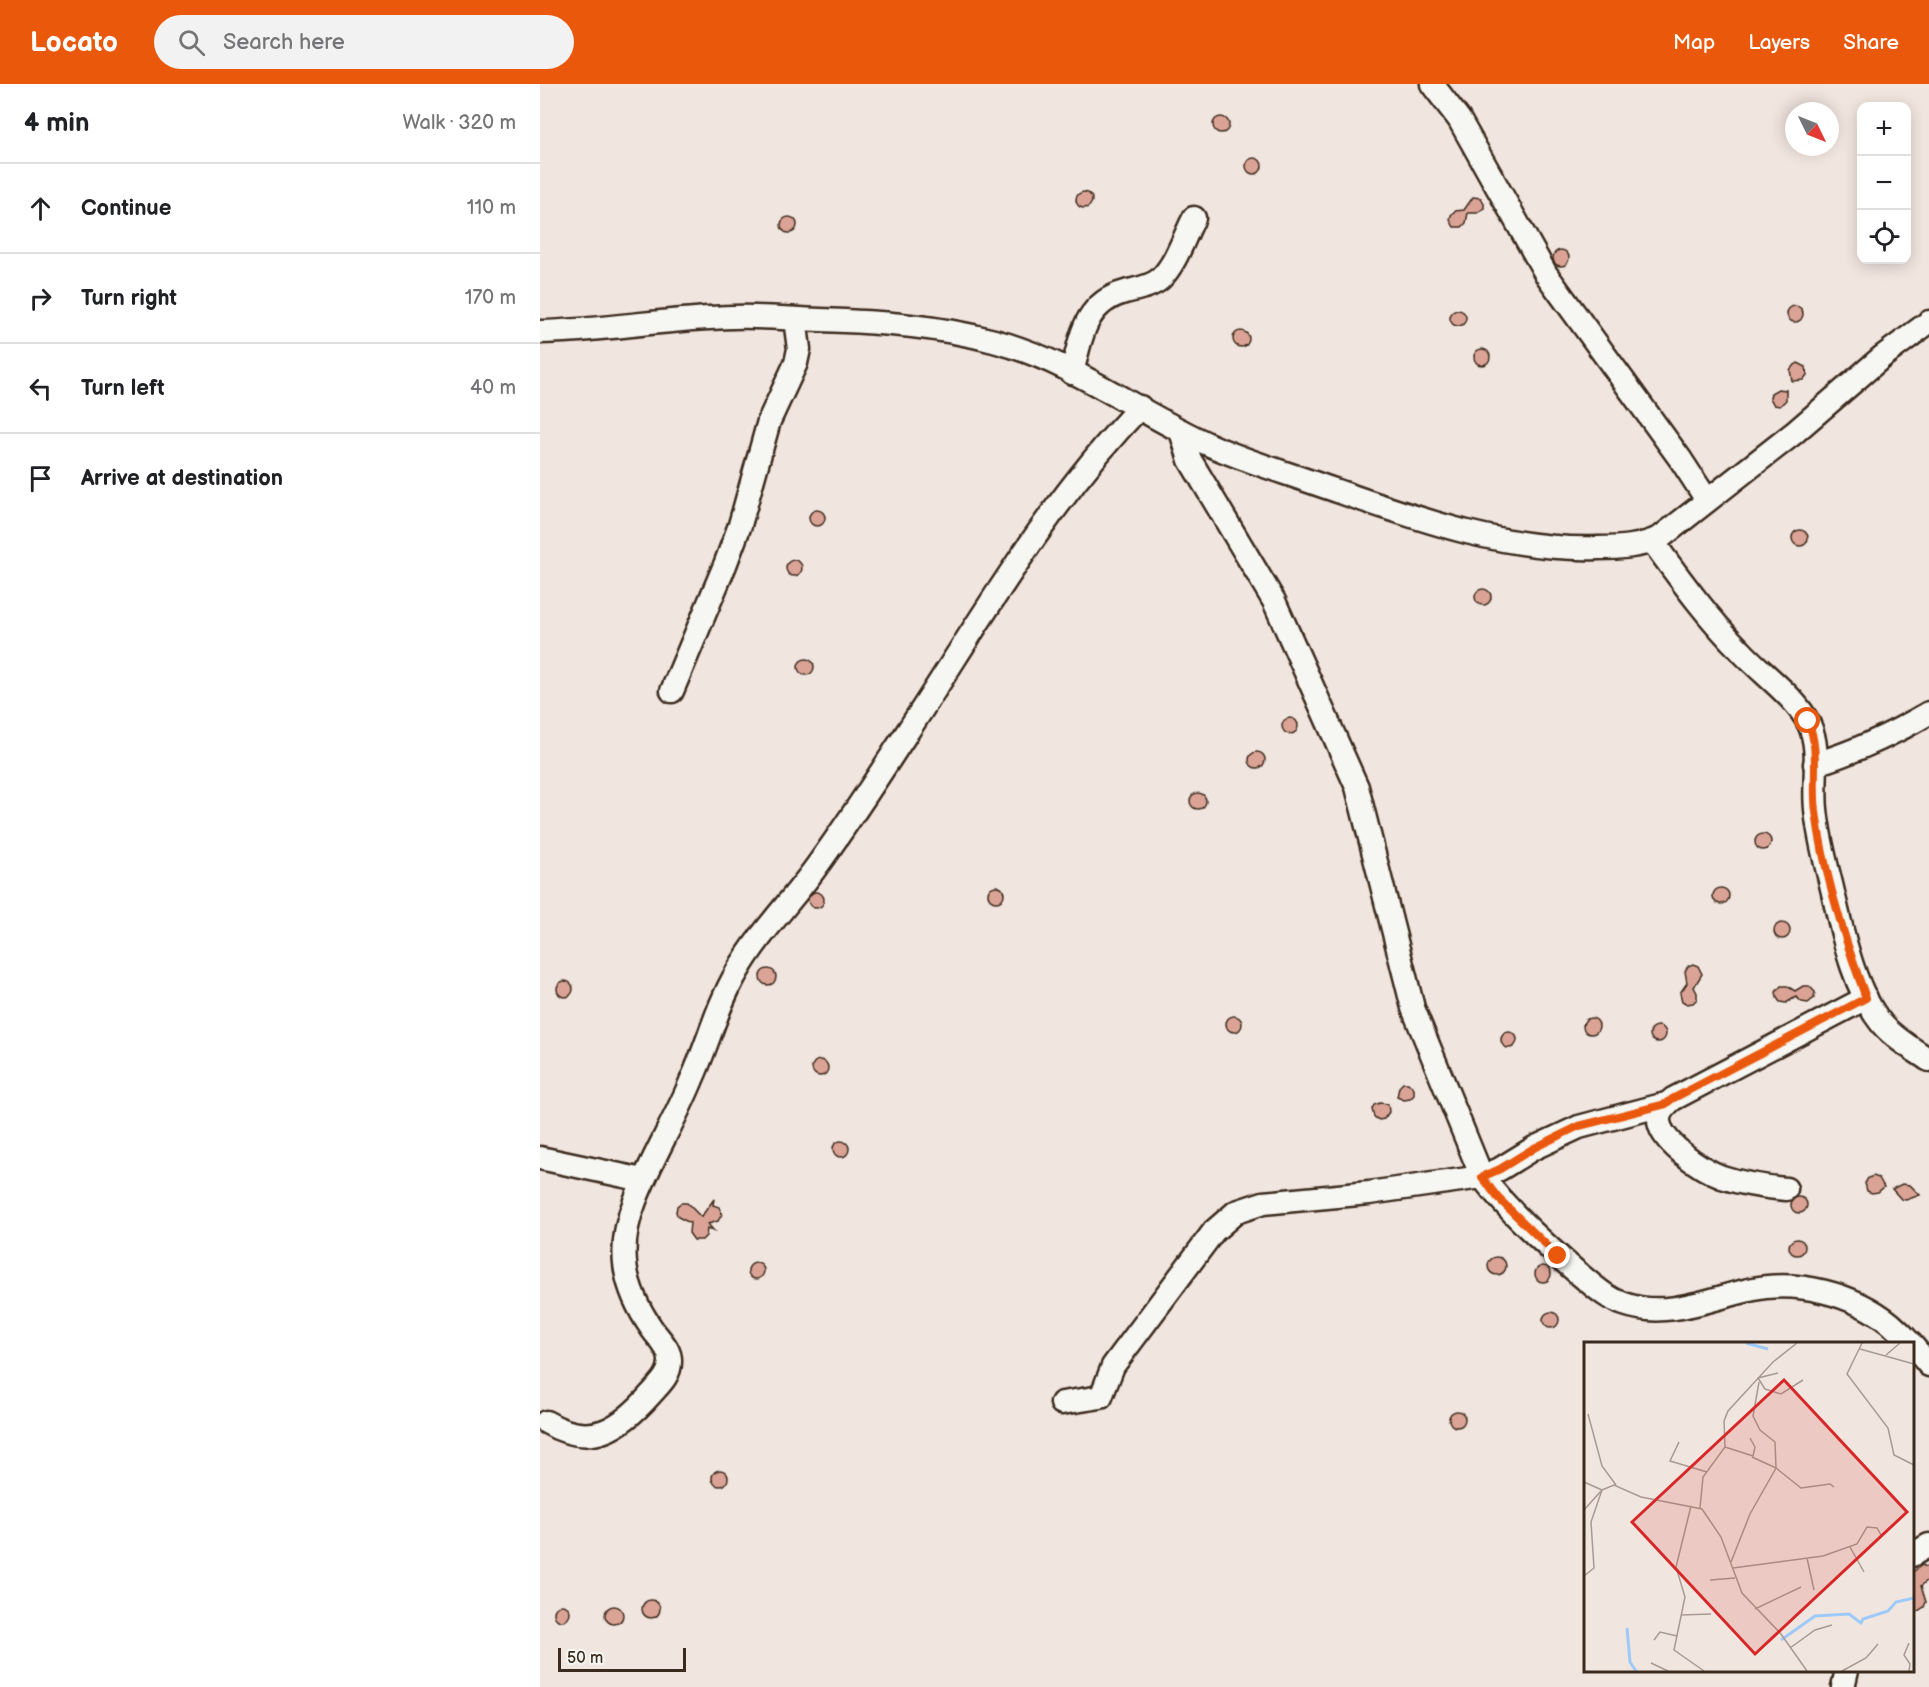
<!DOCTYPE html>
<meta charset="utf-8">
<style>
body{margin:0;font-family:"Balsamiq Sans",sans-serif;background:#f2f2f2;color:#202124}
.controls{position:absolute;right:18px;top:18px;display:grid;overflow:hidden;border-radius:12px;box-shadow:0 3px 15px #0003}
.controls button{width:54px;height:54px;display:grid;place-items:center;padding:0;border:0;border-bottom:2px solid #e0e0e0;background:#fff;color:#202124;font:30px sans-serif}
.compass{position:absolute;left:1245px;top:18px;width:54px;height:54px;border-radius:50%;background:#fff;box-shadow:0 3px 15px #0003;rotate:133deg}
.scale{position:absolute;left:18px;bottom:15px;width:128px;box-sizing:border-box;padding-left:6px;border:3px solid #3b2a1e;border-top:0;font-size:16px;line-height:21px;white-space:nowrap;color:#3b2a1e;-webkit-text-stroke:4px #f6f6f2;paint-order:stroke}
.stop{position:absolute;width:18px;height:18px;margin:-14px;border:4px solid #ea580c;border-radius:50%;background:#fff}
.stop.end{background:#ea580c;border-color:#fff;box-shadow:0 2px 6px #0008}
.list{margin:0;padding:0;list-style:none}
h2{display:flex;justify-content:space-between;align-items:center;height:78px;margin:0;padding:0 24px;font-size:26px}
h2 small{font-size:20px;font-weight:400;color:#757577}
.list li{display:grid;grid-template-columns:39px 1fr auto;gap:18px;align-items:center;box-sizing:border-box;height:90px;padding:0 24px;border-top:2px solid #e0e0e0}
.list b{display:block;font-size:22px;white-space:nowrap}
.list em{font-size:20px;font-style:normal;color:#757577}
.icon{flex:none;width:33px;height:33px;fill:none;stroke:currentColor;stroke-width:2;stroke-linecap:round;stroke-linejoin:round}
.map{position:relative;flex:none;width:1389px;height:1603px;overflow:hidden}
header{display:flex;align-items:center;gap:36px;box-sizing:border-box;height:84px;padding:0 30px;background:#ea580c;color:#fff}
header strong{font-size:28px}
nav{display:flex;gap:33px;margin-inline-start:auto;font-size:21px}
.search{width:420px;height:54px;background:#f2f2f2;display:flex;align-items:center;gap:15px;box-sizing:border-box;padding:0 21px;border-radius:33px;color:#757577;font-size:22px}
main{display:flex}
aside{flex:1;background:#fff}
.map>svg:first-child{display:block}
</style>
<header>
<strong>Locato</strong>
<div class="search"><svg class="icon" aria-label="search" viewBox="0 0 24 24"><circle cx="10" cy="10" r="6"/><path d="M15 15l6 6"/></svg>Search here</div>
<nav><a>Map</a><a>Layers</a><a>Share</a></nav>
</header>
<main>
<aside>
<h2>4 min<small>Walk · 320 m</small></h2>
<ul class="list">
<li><svg class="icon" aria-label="ahead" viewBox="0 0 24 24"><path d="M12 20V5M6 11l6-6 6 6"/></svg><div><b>Continue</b></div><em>110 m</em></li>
<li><svg class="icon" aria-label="right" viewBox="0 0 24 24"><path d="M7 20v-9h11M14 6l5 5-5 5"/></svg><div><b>Turn right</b></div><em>170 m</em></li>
<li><svg class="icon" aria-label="left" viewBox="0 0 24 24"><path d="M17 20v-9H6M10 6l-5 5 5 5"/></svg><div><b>Turn left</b></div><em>40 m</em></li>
<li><svg class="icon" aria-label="arrive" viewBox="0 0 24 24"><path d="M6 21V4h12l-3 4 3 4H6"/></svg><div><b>Arrive at destination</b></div></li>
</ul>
</aside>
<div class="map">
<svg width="1389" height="1603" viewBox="0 0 1389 1603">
<rect width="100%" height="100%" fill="#f1e5df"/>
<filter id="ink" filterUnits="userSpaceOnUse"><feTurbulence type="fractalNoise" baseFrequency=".0167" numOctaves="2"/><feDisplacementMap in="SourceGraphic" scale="12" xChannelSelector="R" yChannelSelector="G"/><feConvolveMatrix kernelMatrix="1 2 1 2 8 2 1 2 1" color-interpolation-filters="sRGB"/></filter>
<g filter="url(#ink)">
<g fill="#dba395" stroke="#3b2a1e" stroke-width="1.5">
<circle cx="681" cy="41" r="8"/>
<circle cx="714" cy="82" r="8"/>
<circle cx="544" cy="116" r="8"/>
<polygon points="933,113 941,114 944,119 944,124 937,129 928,129 926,139 922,143 914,143 910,136 911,131 915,127 924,126"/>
<circle cx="249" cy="141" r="8"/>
<circle cx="1021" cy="174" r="8"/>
<circle cx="1255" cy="230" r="8"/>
<circle cx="918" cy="234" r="8"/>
<circle cx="701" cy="255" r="8"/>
<circle cx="942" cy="273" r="8"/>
<polygon points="1258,279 1266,283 1267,291 1263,296 1252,297 1250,286 1253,282"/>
<polygon points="1238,305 1246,306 1246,316 1240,322 1234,321 1230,314 1231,309"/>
<circle cx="277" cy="434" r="8"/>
<circle cx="1260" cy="454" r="8"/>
<circle cx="254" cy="484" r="8"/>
<circle cx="943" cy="513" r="8"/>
<circle cx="266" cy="583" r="8"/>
<circle cx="750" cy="642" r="8"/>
<circle cx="717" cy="676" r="8"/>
<circle cx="658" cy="717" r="8"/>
<circle cx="1223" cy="758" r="8"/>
<circle cx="456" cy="810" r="8"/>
<circle cx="1181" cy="812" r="8"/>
<circle cx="276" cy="816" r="8"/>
<circle cx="1242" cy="847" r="8"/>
<polygon points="1153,880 1158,882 1162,890 1154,903 1157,909 1157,915 1153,919 1147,920 1142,917 1140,909 1147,899 1145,887 1148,882"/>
<circle cx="228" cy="893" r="8"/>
<circle cx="25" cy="905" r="8"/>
<polygon points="1241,902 1247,902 1255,907 1263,902 1269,902 1275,908 1274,914 1268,919 1262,918 1256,913 1246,919 1240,918 1237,914 1236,908"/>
<circle cx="694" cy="940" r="8"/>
<circle cx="1051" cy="942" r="8"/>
<circle cx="1118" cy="950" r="8"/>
<circle cx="969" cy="956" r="8"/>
<circle cx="280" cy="984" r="8"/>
<polygon points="863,999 868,999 874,1005 874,1011 870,1015 864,1016 857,1013 859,1003"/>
<polygon points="840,1019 848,1020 849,1028 844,1035 839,1036 834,1033 832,1025 834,1021"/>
<circle cx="301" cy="1065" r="8"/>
<polygon points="1333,1092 1339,1094 1344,1103 1338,1108 1332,1109 1327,1107 1325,1099 1328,1094"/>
<polygon points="1362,1100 1370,1101 1380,1111 1366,1116 1361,1115 1352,1105"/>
<circle cx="1259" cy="1121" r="8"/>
<polygon points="174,1115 173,1121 179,1123 182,1130 178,1137 168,1140 175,1148 167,1145 166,1152 162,1156 154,1156 149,1149 150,1139 138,1133 136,1128 137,1122 141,1119 147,1119 161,1133"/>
<circle cx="1257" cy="1163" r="8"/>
<circle cx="957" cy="1182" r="9"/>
<circle cx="216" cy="1187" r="8"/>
<circle cx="1003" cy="1190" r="8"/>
<circle cx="1011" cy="1236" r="8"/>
<circle cx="917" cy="1335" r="8"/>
<circle cx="180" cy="1394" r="8"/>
<polygon points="1382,1481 1389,1484 1389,1495 1381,1502 1386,1518 1384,1523 1372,1531 1372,1484 1374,1487"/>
<circle cx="111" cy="1525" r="9"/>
<circle cx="22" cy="1529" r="8"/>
<circle cx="74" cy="1531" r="9"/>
</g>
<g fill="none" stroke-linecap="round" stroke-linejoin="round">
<defs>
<g id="minor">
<polyline points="892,0 919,35 1006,190 1141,376 1167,416"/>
<path d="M0,248C64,247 128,234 193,233C222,232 251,235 280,236C339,238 398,242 454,257C532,277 598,329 670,361C705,377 744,388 780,401C870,432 961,467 1058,464C1079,464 1102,463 1121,453L1254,349L1342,273L1389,238"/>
<path d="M532,289C541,254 544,219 585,208C596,205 611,203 620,195C636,180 644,153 654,134"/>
<path d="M641,347L650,376L734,517L817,703L873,924L942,1093C970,1129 1004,1160 1039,1190C1054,1202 1066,1214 1084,1220C1126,1235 1169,1215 1209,1206C1257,1195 1314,1210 1351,1240C1358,1246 1365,1253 1371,1260"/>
<path d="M1113,458C1140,495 1168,534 1201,567C1221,589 1256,613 1269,640C1281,665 1273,698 1276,725C1278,750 1285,776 1291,800C1302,846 1312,903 1342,940C1355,955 1373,965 1389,976"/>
<polyline points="132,607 185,481 200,441 229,337 256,279 259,265 255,235"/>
<path d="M1275,680C1315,668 1353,650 1389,629"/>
<polyline points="0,1074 103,1096"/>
<path d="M1246,1105C1224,1103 1203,1100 1182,1093C1163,1086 1117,1057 1119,1034C1120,1026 1127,1020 1133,1015L1326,914"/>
<polyline points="1372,1261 1389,1281"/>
<polyline points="522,1319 561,1313 573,1282 674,1147 696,1128 723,1119 829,1109 942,1093 960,1085 994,1064 1039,1043 1126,1020"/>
<path d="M6,1338C51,1365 80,1345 111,1310C120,1300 130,1291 130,1278C131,1265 119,1255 112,1245C83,1203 76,1165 95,1117C111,1075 135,1037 152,995C168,960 177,922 197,888C218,851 249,820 274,786C307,741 337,694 368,647C441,536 507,420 600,323"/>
<polyline points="1372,1471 1389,1461"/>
<polyline points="1303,1603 1307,1586"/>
</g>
</defs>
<use href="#minor" stroke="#3b2a1e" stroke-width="27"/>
<use href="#minor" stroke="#f6f6f2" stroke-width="22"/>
</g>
</g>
<g fill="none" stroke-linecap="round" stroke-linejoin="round" filter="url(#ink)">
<path stroke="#ea580c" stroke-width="8" d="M1018,1172L958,1114L942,1093L960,1085L994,1064L1039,1042L1126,1020L1132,1015L1326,914C1304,854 1284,791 1276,728C1272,698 1280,666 1268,637"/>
</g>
<g transform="translate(1044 1258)">
<rect width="330" height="330" fill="#f1e5df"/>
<path fill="none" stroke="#9dcaf8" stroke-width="3" d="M162,1L184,7M43,286L46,320L52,329M197,298L231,274L265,272L277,281L279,277L304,269L312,260L330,256"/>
<path fill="none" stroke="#a89a92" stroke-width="1.5" d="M278,1L263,32L304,86L310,113L330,123M276,7L330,22M302,13L316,1M194,31L174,36L181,47L197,52L219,38M4,72L18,124L32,143M95,100L86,119L123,130M141,105L169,114L171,105L166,96M168,115L192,126L217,146L246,142L250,145M0,140L18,148L7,180L10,226L0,234M107,164L92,225L101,255L90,308L120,329M116,166L119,135L141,105L140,79L144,69L189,20L213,1M0,168L18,148L30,143L57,155L118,167L137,195L158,251L197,292L223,329M266,205L280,230M223,216L230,248M147,220L166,172L192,126L191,100L176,88L169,74L175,40M149,226L239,214L273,202L283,185L293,186L297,193M126,238L151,236M171,267L217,245M97,273L127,272M70,298L76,290L93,294M325,301L320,313L326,322L325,329M206,306L231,288L248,283M67,321L84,329M258,329L282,316L294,302"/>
<path fill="#d62828" fill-opacity="0.15" stroke="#d62828" stroke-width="3" d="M200,38L323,170L171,312L48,180Z"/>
<rect width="330" height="330" fill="none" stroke="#3b2a1e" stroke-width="3"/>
</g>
</svg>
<div class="controls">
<button>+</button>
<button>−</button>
<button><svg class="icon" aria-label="locate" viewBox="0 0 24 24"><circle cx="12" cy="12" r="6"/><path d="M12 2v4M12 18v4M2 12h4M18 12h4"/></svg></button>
</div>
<svg class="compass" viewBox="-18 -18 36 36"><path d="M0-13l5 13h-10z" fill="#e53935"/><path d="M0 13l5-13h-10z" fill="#757577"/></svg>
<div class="scale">50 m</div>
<div class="stop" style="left:1268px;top:637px"></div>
<div class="stop end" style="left:1018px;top:1172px"></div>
</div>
</main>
